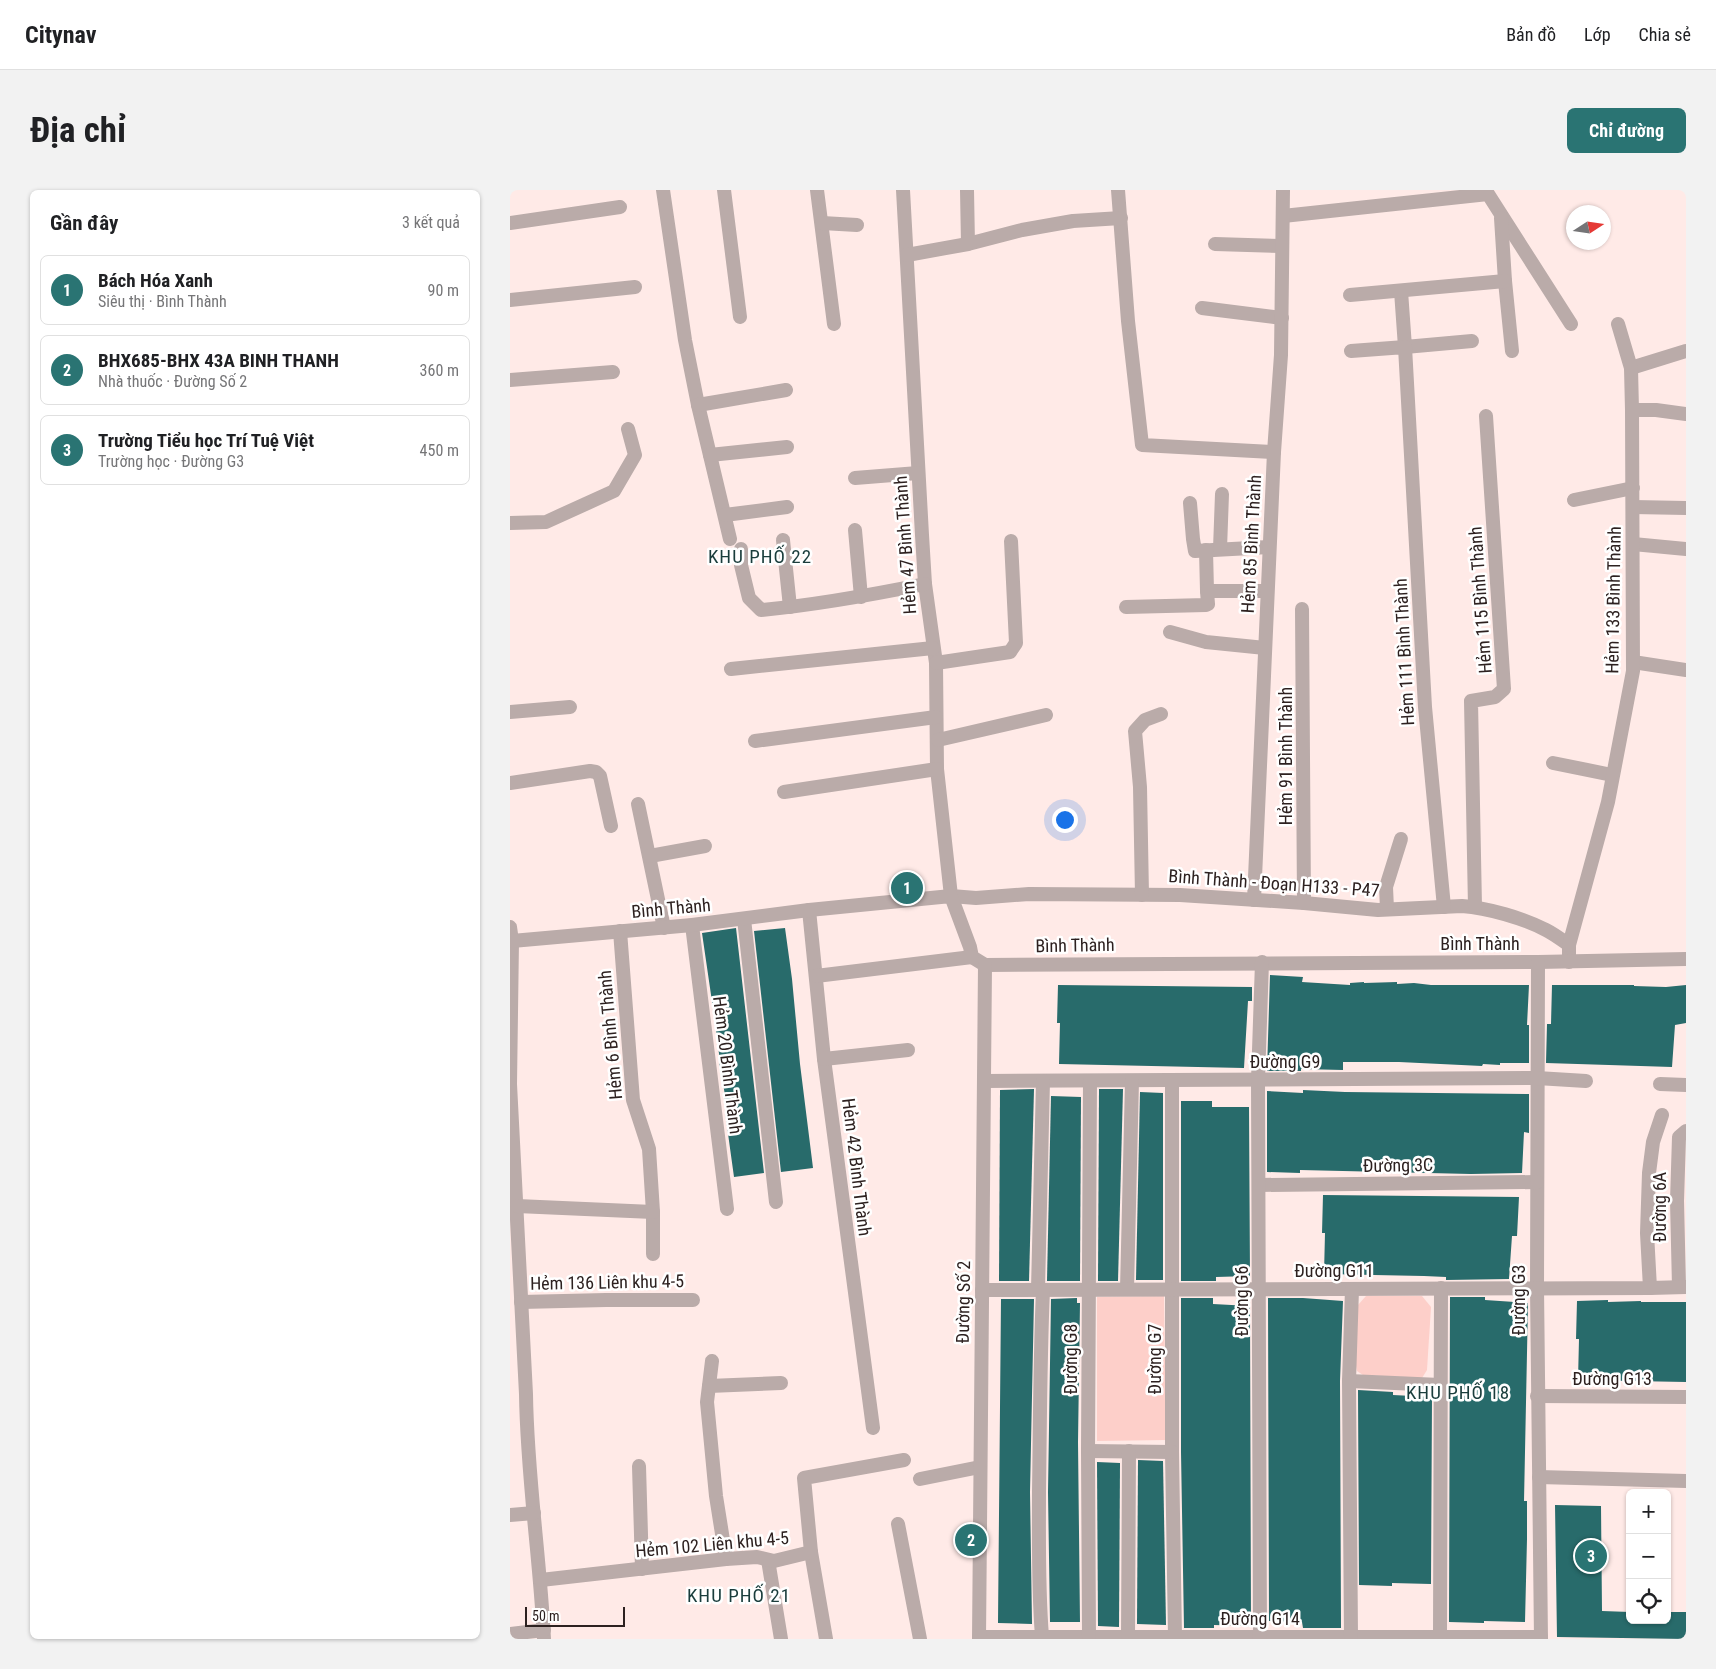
<!DOCTYPE html>
<html lang="vi">
<meta charset="utf-8">
<style>
body{margin:0;font-family:"Roboto Condensed",sans-serif;background:#f2f2f2;color:#202124}
.controls{position:absolute;right:15px;bottom:15px;display:grid;overflow:hidden;border-radius:8px;box-shadow:0 1px 4px #0004}
.controls button{width:45px;height:45px;display:grid;place-items:center;padding:0;border:0;border-bottom:1px solid #e0e0e0;background:#fff;color:#202124;font:25px sans-serif}
.compass{position:absolute;left:1056px;top:15px;width:45px;height:45px;border-radius:50%;background:#fff;box-shadow:0 1px 4px #0004;rotate:78deg}
.scale{position:absolute;left:15px;bottom:12px;width:100px;box-sizing:border-box;padding-left:5px;border:2px solid #2d2120;border-top:0;font-size:14px;line-height:18px;white-space:nowrap;color:#2d2120;-webkit-text-stroke:4px #fff;paint-order:stroke}
.you{position:absolute;left:554px;top:629px;width:18px;height:18px;margin:-12px;border:4px solid #fff;border-radius:50%;background:#1a73e8;box-shadow:0 0 0 8px #1a73e833}
.badge{display:grid;place-items:center;width:32px;height:32px;border-radius:50%;background:#2a7473;color:#fff;font-size:16px;font-weight:700}
.pin{position:absolute;translate:-50% -50%;border:2px solid #fff;box-shadow:0 1px 5px #0006}
.list{margin:0;padding:0;list-style:none}
h2{display:flex;justify-content:space-between;align-items:center;height:65px;margin:0;padding:0 20px;font-size:21px}
h2 small{font-size:16px;font-weight:400;color:#757577}
.list li{display:grid;grid-template-columns:32px 1fr auto;gap:15px;align-items:center;box-sizing:border-box;height:70px;margin:0 10px 10px;padding:0 10px;border:1px solid #e0e0e0;border-radius:8px}
.list b{display:block;font-size:19px;white-space:nowrap}
.list p{margin:0;font-size:16px;white-space:nowrap;color:#757577}
.list em{font-size:16px;font-style:normal;color:#757577}
.icon{flex:none;width:28px;height:28px;fill:none;stroke:currentColor;stroke-width:2;stroke-linecap:round;stroke-linejoin:round}
.map{position:relative;flex:none;width:1176px;height:1449px;overflow:hidden;border-radius:8px}
header{display:flex;align-items:center;gap:30px;box-sizing:border-box;height:70px;padding:0 25px;background:#fff;border-bottom:1px solid #e0e0e0}
header strong{font-size:24px}
nav{display:flex;gap:28px;margin-inline-start:auto;font-size:18px}
.intro{display:flex;align-items:center;justify-content:space-between;box-sizing:border-box;height:120px;padding:0 30px}
h1{margin:0;font-size:35px}
.button{padding:12px 22px;border-radius:8px;background:#2a7473;color:#fff;font-size:18px;font-weight:700}
main{display:flex;gap:30px;padding:0 30px}
aside{flex:1;background:#fff;border-radius:8px;box-shadow:0 1px 4px #0004}
.map>svg:first-child{display:block}
</style>
<header>
<strong>Citynav</strong>
<nav><a>Bản đồ</a><a>Lớp</a><a>Chia sẻ</a></nav>
</header>
<div class="intro"><h1>Địa chỉ</h1><a class="button">Chỉ đường</a></div>
<main>
<aside>
<h2>Gần đây<small>3 kết quả</small></h2>
<ul class="list">
<li><span class="badge">1</span><div><b>Bách Hóa Xanh</b><p>Siêu thị · Bình Thành</p></div><em>90 m</em></li>
<li><span class="badge">2</span><div><b>BHX685-BHX 43A BINH THANH</b><p>Nhà thuốc · Đường Số 2</p></div><em>360 m</em></li>
<li><span class="badge">3</span><div><b>Trường Tiểu học Trí Tuệ Việt</b><p>Trường học · Đường G3</p></div><em>450 m</em></li>
</ul>
</aside>
<div class="map">
<svg width="1176" height="1449" viewBox="0 0 1176 1449">
<rect width="100%" height="100%" fill="#ffeae7"/>
<g fill="#fdcfc9">
<polygon points="654,1106 656,1250 587,1251 587,1107"/>
<polygon points="856,1106 912,1106 921,1117 917,1180 912,1188 853,1185 847,1181 845,1171 848,1115"/>
</g>
<g fill="#286b6b">
<polygon points="226,738 254,983 224,987 215,922 217,921 214,905 215,905 209,872 210,872 206,839 192,743"/>
<polygon points="275,738 282,789 290,874 303,978 271,982 244,741"/>
<polygon points="760,785 793,787 792,792 840,795 840,793 854,792 854,793 887,792 887,794 904,793 921,795 1019,795 1017,835 1019,835 1019,873 990,873 990,875 973,874 972,876 889,872 833,872 833,880 791,879 791,881 757,881"/>
<polygon points="548,795 742,797 742,811 738,811 734,878 549,874 550,833 547,833"/>
<polygon points="1042,795 1124,795 1124,796 1156,797 1176,795 1176,833 1165,835 1162,877 1036,873 1037,834 1041,834"/>
<polygon points="524,899 519,1091 489,1091 490,900"/>
<polygon points="589,899 613,899 608,1091 588,1091"/>
<polygon points="793,900 835,902 1019,904 1019,943 1014,942 1012,983 961,984 790,980 790,983 757,982 757,901 793,903"/>
<polygon points="630,902 653,903 653,1090 626,1090"/>
<polygon points="541,906 571,907 570,1091 537,1091"/>
<polygon points="671,911 702,911 702,917 739,917 740,1086 706,1087 706,1091 671,1091"/>
<polygon points="813,1005 1009,1007 1007,1046 1002,1046 999,1089 936,1090 936,1087 914,1086 814,1084 815,1043 812,1043"/>
<polygon points="940,1107 975,1107 975,1110 1018,1113 1014,1311 1017,1311 1017,1349 1015,1432 974,1431 974,1433 939,1432"/>
<polygon points="567,1108 567,1113 570,1113 568,1252 570,1432 540,1432 538,1302 541,1109"/>
<polygon points="671,1108 703,1108 703,1114 740,1116 741,1436 704,1435 704,1438 674,1438 671,1262"/>
<polygon points="758,1108 793,1108 833,1111 830,1191 831,1438 793,1438 792,1432 759,1431"/>
<polygon points="491,1109 524,1109 520,1302 522,1434 488,1433"/>
<polygon points="1098,1110 1098,1112 1131,1111 1131,1112 1176,1112 1176,1192 1068,1190 1069,1149 1066,1149 1067,1111"/>
<polygon points="848,1200 883,1202 883,1205 922,1207 921,1394 882,1393 882,1396 849,1395"/>
<polygon points="628,1270 653,1271 656,1435 627,1434"/>
<polygon points="587,1272 610,1273 609,1437 588,1436"/>
<polygon points="1045,1315 1091,1316 1092,1421 1120,1422 1120,1430 1157,1430 1157,1422 1176,1422 1176,1449 1047,1447"/>
</g>
<g fill="none" stroke-linecap="round" stroke-linejoin="round">
<g stroke="#baaba9" stroke-width="14">
<polyline points="153,0 175,150 188,215 220,349"/>
<polyline points="214,0 230,127"/>
<polyline points="307,0 324,134"/>
<path d="M393,0L412,345L415,394L426,473L427,579L441,706L466,708L519,704L670,705L794,713L868,720L952,716C978,718 1013,728 1036,740C1044,744 1052,750 1059,755V772"/>
<polyline points="457,0 458,54"/>
<polyline points="608,0 618,131 632,255 764,262"/>
<polyline points="773,26 978,4 1061,134"/>
<polyline points="991,28 995,91 1002,161"/>
<polyline points="0,33 110,17"/>
<polyline points="312,33 347,35"/>
<polyline points="705,54 772,56"/>
<polyline points="397,65 458,54 512,40 563,31 611,28"/>
<polyline points="891,101 895,157 962,151"/>
<polyline points="840,105 995,91"/>
<polyline points="0,110 125,97"/>
<polyline points="692,118 772,128"/>
<polyline points="841,161 895,157 915,517 934,717"/>
<polyline points="1121,178 1176,161"/>
<polyline points="0,190 103,182"/>
<polyline points="188,215 276,200"/>
<polyline points="1122,220 1146,220 1176,224"/>
<polyline points="200,265 277,257"/>
<polyline points="345,288 408,283"/>
<polyline points="1064,310 1123,298"/>
<polyline points="680,313 683,349 685,361 759,357"/>
<polyline points="1123,317 1176,318"/>
<polyline points="215,325 277,317"/>
<polyline points="0,333 36,332 104,301 125,265 118,239"/>
<polyline points="345,340 351,407"/>
<polyline points="273,350 280,417"/>
<polyline points="1123,354 1176,359"/>
<path d="M231,359V375L239,408L251,420C306,415 361,405 415,394"/>
<polyline points="710,359 712,304"/>
<polyline points="696,360 697,401"/>
<polyline points="616,417 696,415 698,414 697,401 757,401"/>
<polyline points="792,419 794,713"/>
<polyline points="660,442 696,452 755,458"/>
<polyline points="1123,472 1176,480"/>
<polyline points="426,473 500,462 506,453 501,351"/>
<polyline points="221,479 423,458"/>
<polyline points="0,522 60,517"/>
<polyline points="428,550 536,525"/>
<polyline points="245,551 426,527"/>
<polyline points="1043,573 1102,585"/>
<polyline points="0,593 80,581 86,582 90,586 101,636"/>
<polyline points="274,602 427,579"/>
<polyline points="128,614 154,738"/>
<polyline points="140,666 195,656"/>
<polyline points="632,705 630,597 625,541 635,530 651,524"/>
<polyline points="744,710 764,262 771,165 773,0"/>
<polyline points="965,717 961,511 985,507 994,499 976,226"/>
<polyline points="877,719 876,697 891,649"/>
<polyline points="299,720 314,869 363,1238"/>
<polyline points="234,729 266,1012"/>
<polyline points="182,735 217,1019"/>
<path d="M0,737L2,751L0,894L16,1204C17,1286 30,1367 34,1449"/>
<polyline points="110,741 123,910 139,959 143,1022 143,1064"/>
<polyline points="2,751 182,735 299,720 441,706 460,757 462,767 475,775 1028,772 1176,769"/>
<polyline points="1059,755 1098,612 1123,481 1122,220 1121,178 1108,134"/>
<polyline points="1028,772 1027,1098 1031,1449"/>
<polyline points="306,786 462,767"/>
<polyline points="314,869 398,860"/>
<polyline points="662,890 662,1262 665,1447"/>
<polyline points="475,891 1027,888 1076,891"/>
<polyline points="1150,894 1176,895"/>
<polyline points="749,995 1027,992"/>
<polyline points="7,1016 143,1022"/>
<polyline points="1169,1097 1167,1011 1169,947 1176,941"/>
<polyline points="1140,1098 1137,1043 1139,983 1143,952 1152,925"/>
<polyline points="528,1099 533,891"/>
<polyline points="617,1099 622,891"/>
<polyline points="472,1100 1140,1098 1176,1097"/>
<polyline points="11,1112 96,1110 183,1110"/>
<polyline points="202,1171 197,1212 206,1306 216,1369"/>
<polyline points="839,1191 930,1195"/>
<polyline points="199,1196 271,1193"/>
<polyline points="1027,1206 1176,1207"/>
<polyline points="578,1261 662,1262"/>
<polyline points="129,1276 132,1379"/>
<polyline points="1029,1287 1176,1291"/>
<polyline points="410,1289 470,1277"/>
<polyline points="0,1325 24,1323"/>
<polyline points="388,1334 410,1449"/>
<polyline points="301,1362 316,1449"/>
<polyline points="258,1370 271,1449"/>
<polyline points="31,1390 216,1369 247,1367 264,1371 301,1362 294,1288 394,1270"/>
<polyline points="0,1444 34,1440"/>
<path d="M532,1446C528,1398 529,1350 529,1302C530,1234 530,1167 533,1100"/>
<polyline points="469,1447 1031,1447"/>
<polyline points="579,1447 578,1261 580,891"/>
<polyline points="618,1447 619,1261"/>
<polyline points="841,1447 839,1191 842,1099"/>
<polyline points="930,1447 931,1098"/>
<polyline points="469,1449 475,775"/>
<polyline points="750,1449 748,890 752,772"/>
</g>
</g>
<g text-anchor="middle" dominant-baseline="central" stroke-width="5" stroke-linejoin="round" paint-order="stroke">
<g font-size="18" fill="#2d2120" stroke="#fff">
<text transform="translate(741 354) rotate(-87)">Hẻm 85 Bình Thành</text>
<text transform="translate(395 355) rotate(-94)">Hẻm 47 Bình Thành</text>
<text transform="translate(970 410) rotate(-94)">Hẻm 115 Bình Thành</text>
<text transform="translate(1103 410) rotate(-89)">Hẻm 133 Bình Thành</text>
<text transform="translate(894 462) rotate(-93)">Hẻm 111 Bình Thành</text>
<text transform="translate(775 566) rotate(-90)">Hẻm 91 Bình Thành</text>
<text transform="translate(764 693) rotate(4)">Bình Thành - Đoạn H133 - P47</text>
<text transform="translate(161 718) rotate(-5)">Bình Thành</text>
<text x="970" y="753">Bình Thành</text>
<text transform="translate(565 755) rotate(-1)">Bình Thành</text>
<text transform="translate(100 845) rotate(-95)">Hẻm 6 Bình Thành</text>
<text x="775" y="871">Đường G9</text>
<text transform="translate(218 875) rotate(83)">Hẻm 20 Bình Thành</text>
<text transform="translate(888 975) rotate(-1)">Đường 3C</text>
<text transform="translate(347 977) rotate(83)">Hẻm 42 Bình Thành</text>
<text transform="translate(1149 1017) rotate(-90)">Đường 6A</text>
<text x="824" y="1080">Đường G11</text>
<text transform="translate(97 1092) rotate(-1)">Hẻm 136 Liên khu 4-5</text>
<text transform="translate(1008 1110) rotate(-90)">Đường G3</text>
<text transform="translate(731 1111) rotate(-90)">Đường G6</text>
<text transform="translate(453 1112) rotate(-89)">Đường Số 2</text>
<text transform="translate(560 1169) rotate(-90)">Đường G8</text>
<text transform="translate(644 1169) rotate(-90)">Đường G7</text>
<text x="1102" y="1188">Đường G13</text>
<text transform="translate(202 1354) rotate(-5)">Hẻm 102 Liên khu 4-5</text>
<text x="750" y="1428">Đường G14</text>
</g>
<g font-size="19" letter-spacing="1" fill="#1a3d3c" stroke="#fff">
<text x="250" y="366">KHU PHỐ 22</text>
<text x="948" y="1202">KHU PHỐ 18</text>
<text x="229" y="1405">KHU PHỐ 21</text>
</g>
</g>
</svg>
<div class="controls">
<button>+</button>
<button>−</button>
<button><svg class="icon" aria-label="locate" viewBox="0 0 24 24"><circle cx="12" cy="12" r="6"/><path d="M12 2v4M12 18v4M2 12h4M18 12h4"/></svg></button>
</div>
<svg class="compass" viewBox="-18 -18 36 36"><path d="M0-13l5 13h-10z" fill="#e53935"/><path d="M0 13l5-13h-10z" fill="#757577"/></svg>
<div class="scale">50 m</div>
<div class="you"></div>
<div class="pin badge" style="left:397px;top:698px">1</div>
<div class="pin badge" style="left:461px;top:1350px">2</div>
<div class="pin badge" style="left:1081px;top:1366px">3</div>
</div>
</main>
